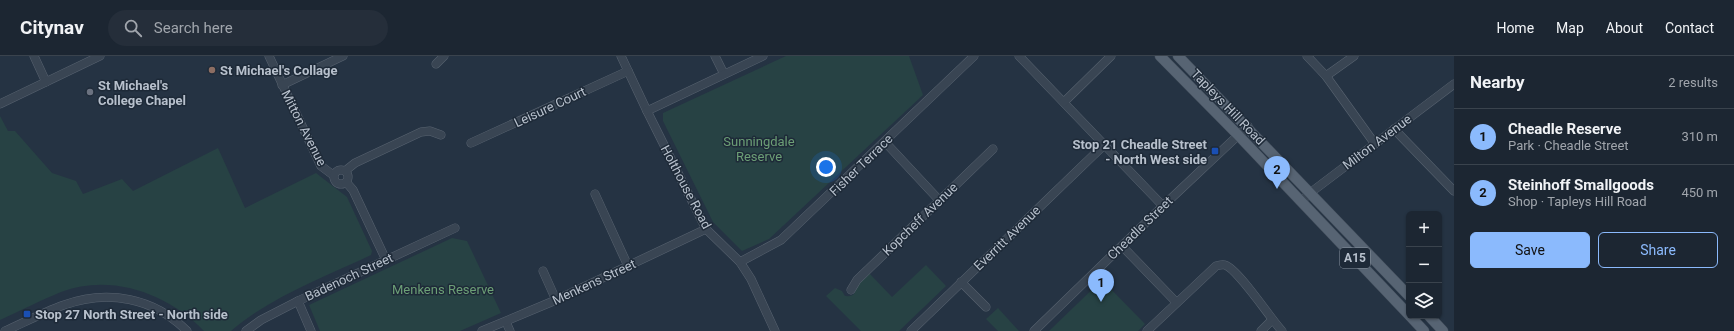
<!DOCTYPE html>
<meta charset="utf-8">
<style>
body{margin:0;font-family:Roboto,sans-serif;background:#252e3a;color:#f1f3f6}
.controls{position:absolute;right:12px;bottom:12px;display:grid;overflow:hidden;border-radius:6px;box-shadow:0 1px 3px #0004}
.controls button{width:36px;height:36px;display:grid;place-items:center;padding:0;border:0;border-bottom:1px solid #3a434d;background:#1c2632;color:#f1f3f6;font:20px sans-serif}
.you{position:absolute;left:826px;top:111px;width:14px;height:14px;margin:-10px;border:3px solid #fff;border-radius:50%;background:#1a73e8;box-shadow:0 0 0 6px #1a73e833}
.badge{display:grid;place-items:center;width:26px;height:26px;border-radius:50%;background:#8bbafd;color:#111;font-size:13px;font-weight:700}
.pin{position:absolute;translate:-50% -33px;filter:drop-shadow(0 1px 2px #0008)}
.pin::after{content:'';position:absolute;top:21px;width:14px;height:12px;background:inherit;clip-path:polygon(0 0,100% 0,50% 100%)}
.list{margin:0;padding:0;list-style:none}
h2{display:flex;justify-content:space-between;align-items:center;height:52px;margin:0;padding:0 16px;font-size:17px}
h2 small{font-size:13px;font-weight:400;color:#a0a5ac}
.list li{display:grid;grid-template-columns:26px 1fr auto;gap:12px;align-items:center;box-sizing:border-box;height:56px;padding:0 16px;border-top:1px solid #3a434d}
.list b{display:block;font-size:15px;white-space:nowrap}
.list p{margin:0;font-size:13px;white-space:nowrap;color:#a0a5ac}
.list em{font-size:13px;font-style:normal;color:#a0a5ac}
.actions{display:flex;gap:8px;padding:12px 16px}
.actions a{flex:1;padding:9px 0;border:1px solid #8bbafd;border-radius:6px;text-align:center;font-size:14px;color:#8bbafd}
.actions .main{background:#8bbafd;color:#111}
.icon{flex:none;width:22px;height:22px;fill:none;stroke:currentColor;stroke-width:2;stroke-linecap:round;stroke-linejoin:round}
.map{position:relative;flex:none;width:1454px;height:275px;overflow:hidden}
header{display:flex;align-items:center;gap:24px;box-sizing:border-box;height:56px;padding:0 20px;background:#1c2632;border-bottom:1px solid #3a434d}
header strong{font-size:19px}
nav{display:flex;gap:22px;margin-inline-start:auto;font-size:14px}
.search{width:280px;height:36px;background:#252e3a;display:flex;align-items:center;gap:10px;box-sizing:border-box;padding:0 14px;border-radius:22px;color:#a0a5ac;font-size:15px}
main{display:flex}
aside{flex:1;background:#1c2632}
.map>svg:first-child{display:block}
</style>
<header>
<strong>Citynav</strong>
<div class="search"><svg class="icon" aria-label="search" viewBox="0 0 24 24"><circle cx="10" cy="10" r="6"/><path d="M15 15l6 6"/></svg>Search here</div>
<nav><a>Home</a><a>Map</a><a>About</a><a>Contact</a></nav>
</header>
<main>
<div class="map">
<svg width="1454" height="275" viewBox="0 0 1454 275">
<rect width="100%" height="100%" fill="#253343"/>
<g fill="#274244">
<polygon points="786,0 909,0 923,39 769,183 742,195 713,166 663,65 663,57"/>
<path d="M0,60L8,75H15L52,117L76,125L83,138L122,123L133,135L218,92L245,152L316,117L347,141L372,195L371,199C325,221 270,241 231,275H204C168,238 112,217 61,236C41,244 20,255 0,264Z"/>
<polygon points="452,182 467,185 501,257 460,275 320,275 309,249"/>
<path d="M926,209L946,230L899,275H861L826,240L835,232L842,235L845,240C855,241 856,236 857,227L869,217L892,241Z"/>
<polygon points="1102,224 1145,268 1138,275 1049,275"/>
<polygon points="998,252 1019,275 998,275 986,263"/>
</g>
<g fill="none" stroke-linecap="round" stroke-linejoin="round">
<defs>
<g id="minor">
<polyline points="34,0 46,26"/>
<polyline points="269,0 321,110 333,119"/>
<polyline points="621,0 647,55 706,173 740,206 751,223 775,275"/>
<polyline points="715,0 724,18"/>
<polyline points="1019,0 1163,150"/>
<polyline points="1307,0 1326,20 1375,88"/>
<polyline points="436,8 444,0"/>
<polyline points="1326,20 1354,0"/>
<polyline points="282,29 343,0"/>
<polyline points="1064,46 1111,0"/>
<polyline points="0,48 100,0"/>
<polyline points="647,55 763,0"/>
<polyline points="1394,73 1454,135"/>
<polyline points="885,86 939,144"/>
<polyline points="471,87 628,15"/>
<circle cx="341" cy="121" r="7"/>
<polyline points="345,115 355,107 421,76 430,75 441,79"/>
<polyline points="346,126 353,134 386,204"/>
<polyline points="595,138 628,210"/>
<polyline points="1301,145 1310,137 1454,28"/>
<polyline points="1122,190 1176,246"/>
<polyline points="740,206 781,184 974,0"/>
<polyline points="543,215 556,244"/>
<polyline points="961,226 986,251"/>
<polyline points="851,234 857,224 993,93"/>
<polyline points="298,245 311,275"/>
<polyline points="506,266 510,275"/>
<path d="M5,275C25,266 44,256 64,249C108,233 154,242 187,275"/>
<polyline points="246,275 261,264 298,245 455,172"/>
<polyline points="482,275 556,244 706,173"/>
<polyline points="911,275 1104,89"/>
<polyline points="1034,275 1163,150 1248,70"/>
<path d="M1147,275L1216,210C1219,209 1222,208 1225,209C1238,213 1270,262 1282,275"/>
<polyline points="1261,275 1272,264"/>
</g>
<g id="major">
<polyline points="1160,0 1238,79 1409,259"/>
<polyline points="1178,0 1409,240"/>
<polyline points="1410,260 1424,275"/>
<polyline points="1429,260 1443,275"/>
</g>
</defs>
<use href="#minor" stroke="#586370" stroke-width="9"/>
<use href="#major" stroke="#434e5c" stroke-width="11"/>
<use href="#minor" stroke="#394553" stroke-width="8"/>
<use href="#major" stroke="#576473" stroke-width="10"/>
</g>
<circle fill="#8d6e63" stroke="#1e2a38" stroke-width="1.5" cx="212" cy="14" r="4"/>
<circle fill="#6b7280" stroke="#1e2a38" stroke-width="1.5" cx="90" cy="36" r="4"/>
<g fill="#1a4fb4" stroke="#1e2a38" stroke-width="1.5">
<rect x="1211" y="91" width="8" height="8" rx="2"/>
<rect x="23" y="254" width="8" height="8" rx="2"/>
</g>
<g text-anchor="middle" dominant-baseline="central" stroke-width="3" stroke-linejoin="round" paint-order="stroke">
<rect fill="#1e2a38" stroke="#8993a0" stroke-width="1" x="1340" y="192" width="30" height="20" rx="3"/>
<g font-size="12" font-weight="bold" fill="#b7c0cc">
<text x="1355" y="202">A15</text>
</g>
<g font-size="13" font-weight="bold" fill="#b7c0cc" stroke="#1e2a38" text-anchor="start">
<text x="220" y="14">St Michael's Collage</text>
<text x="98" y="29">St Michael's<tspan x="98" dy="15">College Chapel</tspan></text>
<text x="1207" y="88" text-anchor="end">Stop 21 Cheadle Street<tspan x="1207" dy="15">- North West side</tspan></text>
<text x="35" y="258">Stop 27 North Street - North side</text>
</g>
<g font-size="13" fill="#b7c0cc" stroke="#1e2a38">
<text transform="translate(550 51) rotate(-25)">Leisure Court</text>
<text transform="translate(1228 51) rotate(46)">Tapleys Hill Road</text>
<text transform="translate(304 72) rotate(63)">Mitton Avenue</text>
<text transform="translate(1377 86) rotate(-37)">Milton Avenue</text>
<text transform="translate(861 109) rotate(-44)">Fisher Terrace</text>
<text transform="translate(686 131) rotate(62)">Holthouse Road</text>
<text transform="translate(920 163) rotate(-44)">Kopcheff Avenue</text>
<text transform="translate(1140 172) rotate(-44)">Cheadle Street</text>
<text transform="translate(1007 182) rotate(-44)">Everritt Avenue</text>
<text transform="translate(349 221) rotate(-25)">Badenoch Street</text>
<text transform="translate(594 226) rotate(-25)">Menkens Street</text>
</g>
<g font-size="13" fill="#6c9f76" stroke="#1e2a38">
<text x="759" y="85">Sunningdale<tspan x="759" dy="15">Reserve</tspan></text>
<text x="443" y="233">Menkens Reserve</text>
</g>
</g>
</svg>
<div class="controls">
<button>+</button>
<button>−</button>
<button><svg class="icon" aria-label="layers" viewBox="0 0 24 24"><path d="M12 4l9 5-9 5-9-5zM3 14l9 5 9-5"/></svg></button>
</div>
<div class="you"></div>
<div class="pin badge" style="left:1101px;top:246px">1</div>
<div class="pin badge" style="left:1277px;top:133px">2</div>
</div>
<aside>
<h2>Nearby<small>2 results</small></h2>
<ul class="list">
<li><span class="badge">1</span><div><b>Cheadle Reserve</b><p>Park · Cheadle Street</p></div><em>310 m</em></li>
<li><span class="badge">2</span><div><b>Steinhoff Smallgoods</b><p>Shop · Tapleys Hill Road</p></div><em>450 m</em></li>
</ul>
<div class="actions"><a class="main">Save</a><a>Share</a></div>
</aside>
</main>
